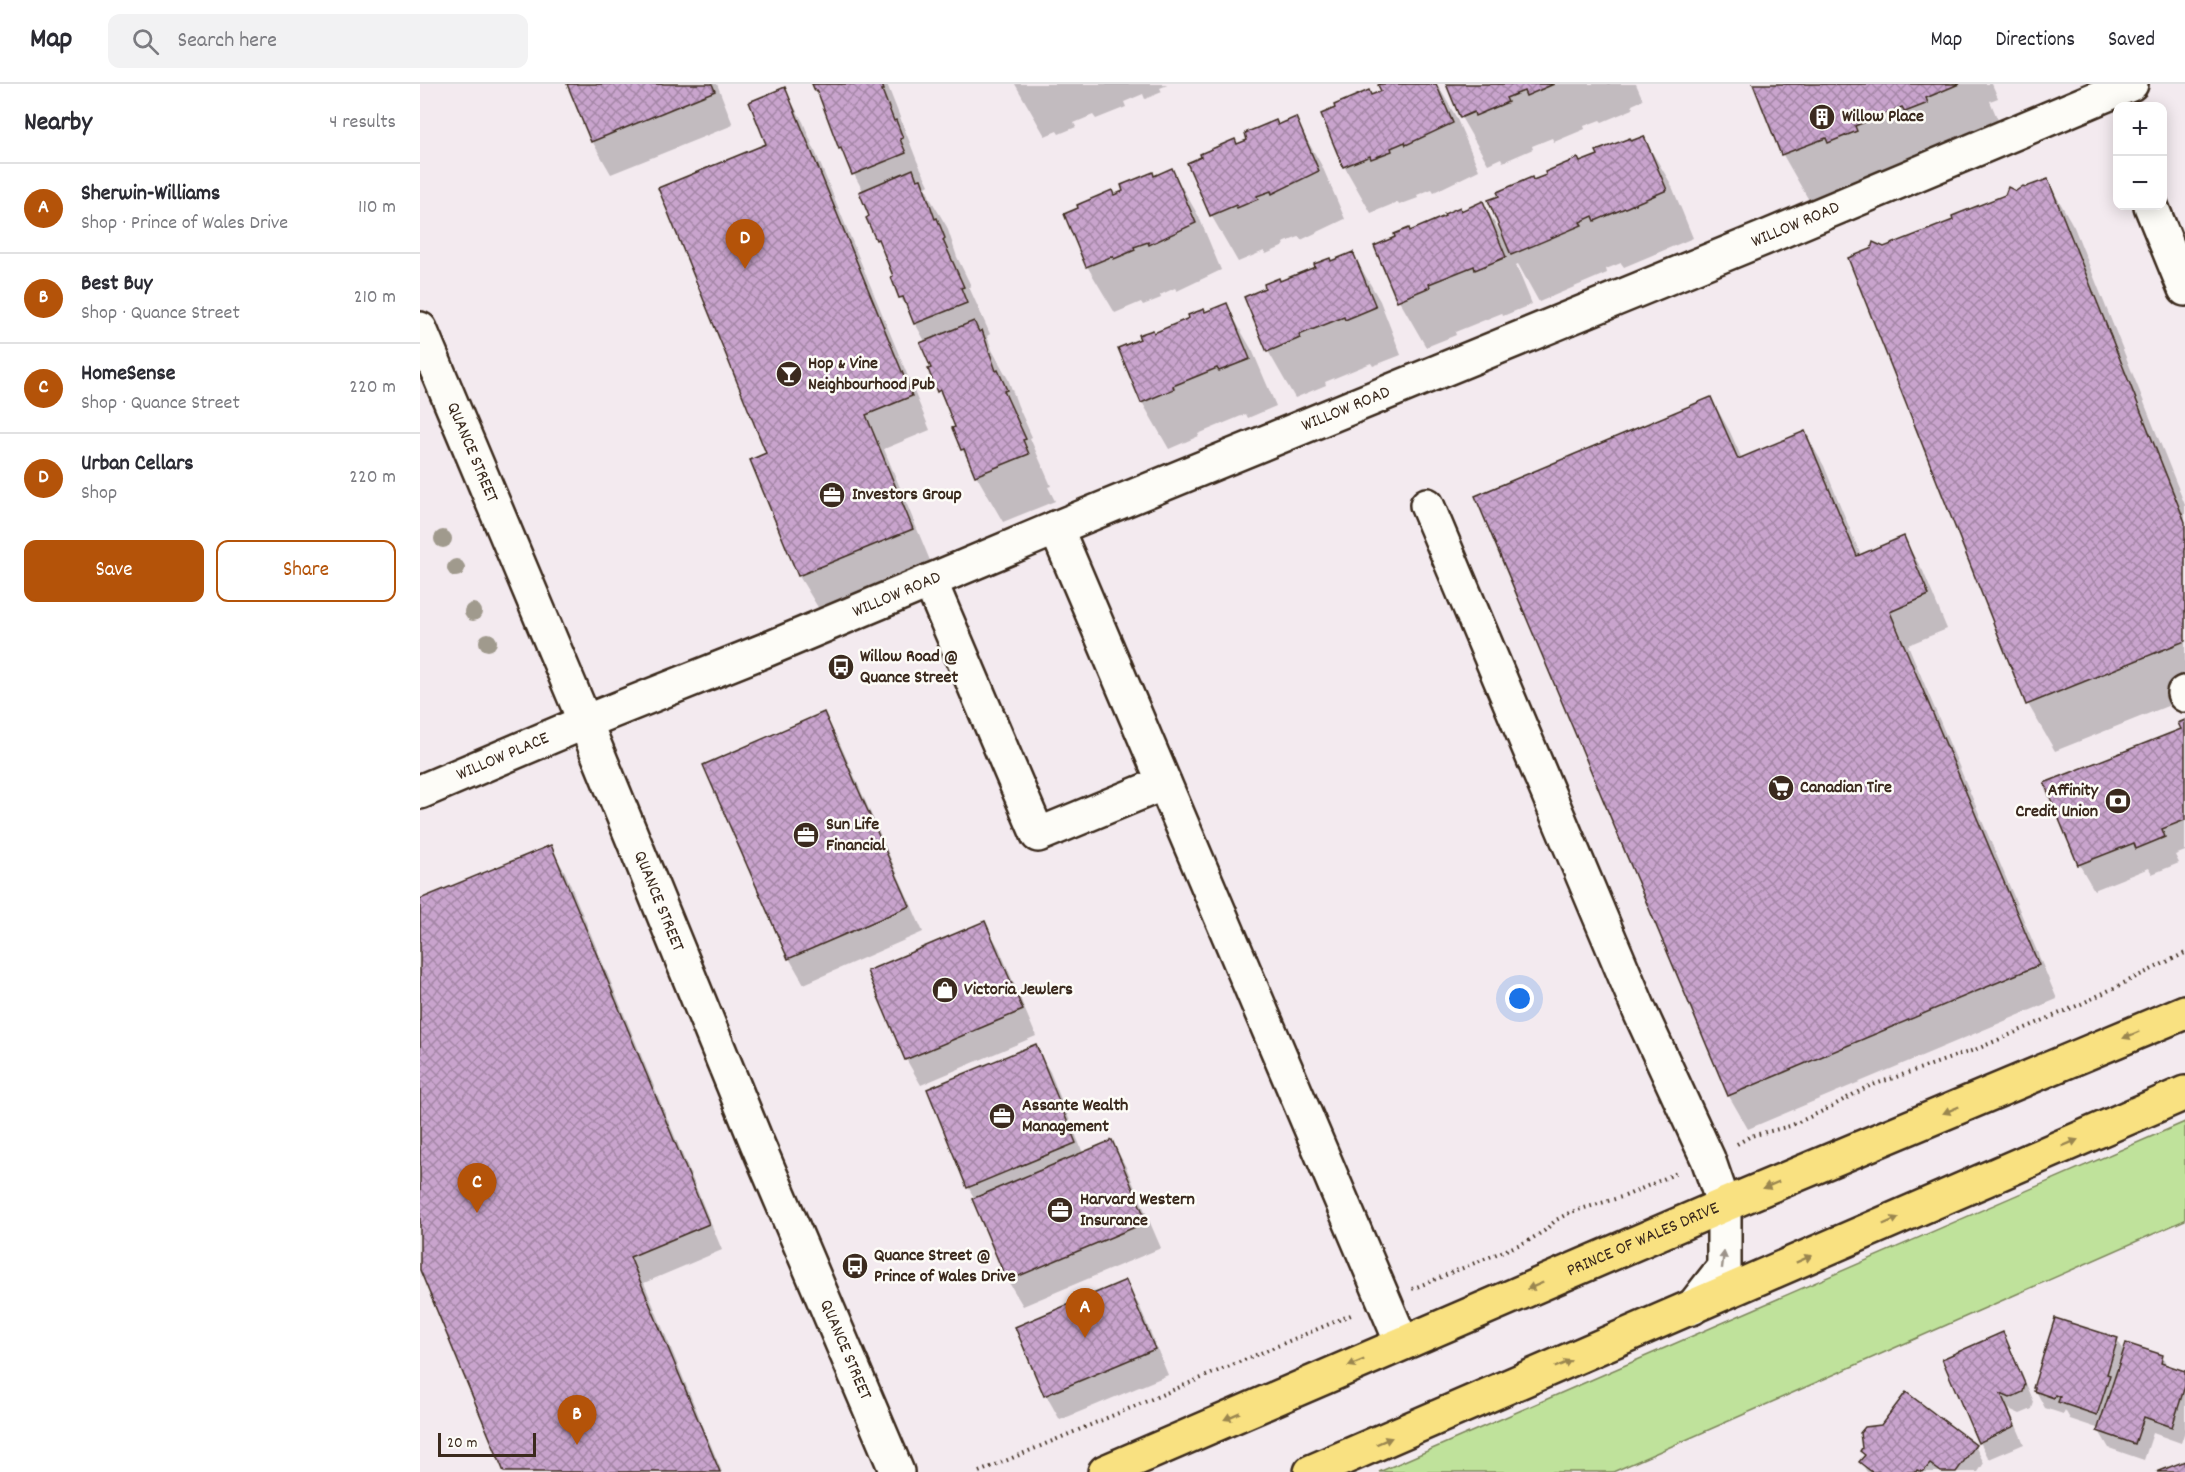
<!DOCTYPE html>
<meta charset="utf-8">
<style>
body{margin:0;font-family:Dekko,sans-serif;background:#f2f2f3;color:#2b2b33}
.controls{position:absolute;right:18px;top:18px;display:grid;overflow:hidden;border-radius:12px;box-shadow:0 3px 15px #0003}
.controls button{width:54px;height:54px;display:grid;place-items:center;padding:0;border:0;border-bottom:2px solid #e1e1e2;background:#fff;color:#2b2b33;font:30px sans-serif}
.scale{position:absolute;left:18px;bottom:15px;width:98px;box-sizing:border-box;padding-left:6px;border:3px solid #3b2a1e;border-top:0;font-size:16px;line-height:21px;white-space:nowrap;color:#3b2a1e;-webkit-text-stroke:4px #fdfcf7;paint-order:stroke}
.you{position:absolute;left:1100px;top:915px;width:21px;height:21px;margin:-15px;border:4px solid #fff;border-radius:50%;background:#1a73e8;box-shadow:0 0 0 9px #1a73e833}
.badge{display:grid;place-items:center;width:39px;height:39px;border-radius:50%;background:#b45309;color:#fff;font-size:20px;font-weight:700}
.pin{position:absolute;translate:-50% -50px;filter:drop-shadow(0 2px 3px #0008)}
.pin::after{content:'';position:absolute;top:32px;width:21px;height:18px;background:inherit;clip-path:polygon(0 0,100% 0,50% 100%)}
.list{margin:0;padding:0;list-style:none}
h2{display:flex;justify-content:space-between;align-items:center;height:78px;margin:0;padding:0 24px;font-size:26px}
h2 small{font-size:20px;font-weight:400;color:#7c7c81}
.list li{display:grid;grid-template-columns:39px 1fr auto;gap:18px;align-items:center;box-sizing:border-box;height:90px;padding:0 24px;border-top:2px solid #e1e1e2}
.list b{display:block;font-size:22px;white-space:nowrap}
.list p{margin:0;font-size:20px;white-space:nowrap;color:#7c7c81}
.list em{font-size:20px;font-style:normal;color:#7c7c81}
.actions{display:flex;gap:12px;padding:18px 24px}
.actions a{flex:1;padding:14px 0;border:2px solid #b45309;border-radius:12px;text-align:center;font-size:21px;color:#b45309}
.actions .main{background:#b45309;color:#fff}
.icon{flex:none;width:33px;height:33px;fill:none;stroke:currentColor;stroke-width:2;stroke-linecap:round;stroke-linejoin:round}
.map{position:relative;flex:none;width:1765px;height:1388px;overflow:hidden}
header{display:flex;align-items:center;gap:36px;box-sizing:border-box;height:84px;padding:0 30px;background:#fff;border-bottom:2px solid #e1e1e2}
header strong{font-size:28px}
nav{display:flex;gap:33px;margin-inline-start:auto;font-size:21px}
.search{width:420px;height:54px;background:#f2f2f3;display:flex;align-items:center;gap:15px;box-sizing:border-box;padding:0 21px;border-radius:12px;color:#7c7c81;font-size:22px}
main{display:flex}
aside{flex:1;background:#fff}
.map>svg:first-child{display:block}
</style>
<header>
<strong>Map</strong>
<div class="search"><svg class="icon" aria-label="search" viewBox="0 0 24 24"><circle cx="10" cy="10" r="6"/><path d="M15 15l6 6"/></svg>Search here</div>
<nav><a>Map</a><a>Directions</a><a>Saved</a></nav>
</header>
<main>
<aside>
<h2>Nearby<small>4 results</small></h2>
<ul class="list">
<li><span class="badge">A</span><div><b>Sherwin-Williams</b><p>Shop · Prince of Wales Drive</p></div><em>110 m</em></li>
<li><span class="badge">B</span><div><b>Best Buy</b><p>Shop · Quance Street</p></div><em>210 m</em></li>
<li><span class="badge">C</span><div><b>HomeSense</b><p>Shop · Quance Street</p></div><em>220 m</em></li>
<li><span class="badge">D</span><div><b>Urban Cellars</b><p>Shop</p></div><em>220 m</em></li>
</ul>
<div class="actions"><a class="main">Save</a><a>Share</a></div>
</aside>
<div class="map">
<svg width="1765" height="1388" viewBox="0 0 1765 1388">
<defs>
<pattern id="building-cross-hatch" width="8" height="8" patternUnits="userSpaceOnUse" patternTransform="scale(1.5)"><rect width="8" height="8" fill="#c9a4cd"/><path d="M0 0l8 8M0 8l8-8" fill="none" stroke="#a486a6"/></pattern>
</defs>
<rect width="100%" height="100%" fill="#f3eaef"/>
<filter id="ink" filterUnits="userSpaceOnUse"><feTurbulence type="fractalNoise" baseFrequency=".0167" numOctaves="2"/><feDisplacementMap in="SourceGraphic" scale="12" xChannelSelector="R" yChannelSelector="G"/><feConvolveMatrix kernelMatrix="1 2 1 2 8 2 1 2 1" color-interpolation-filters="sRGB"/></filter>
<g filter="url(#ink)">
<polygon fill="#bfe29b" stroke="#7d865c" stroke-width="1.5" points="1765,1038 1765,1136 1193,1388 959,1388"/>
<g fill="#0003">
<polygon points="149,0 297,0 313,41 191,90 172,57"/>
<polygon points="394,0 467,0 497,77 509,101 506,103 511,116 527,143 537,173 551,202 549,203 570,250 567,252 572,266 588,295 598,322 612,353 610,354 631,402 628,403 635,417 583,438 556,391 542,365 528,324 519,307 506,259 481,214 473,193 475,192 457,155 443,107 420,64 404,20"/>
<polygon points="595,0 750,0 740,4 742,8 725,15 723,10 704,18 706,23 676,35 673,31 654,39 656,43 639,50 637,47 625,52"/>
<polygon points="964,0 1017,0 1036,33 1059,86 1014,108 1012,105 997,111 998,114 979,121 978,118 951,129 924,82 903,31 963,8"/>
<polygon points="1028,0 1216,0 1223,16 1212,21 1213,25 1182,38 1180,36 1164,42 1165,45 1134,58 1132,54 1112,62 1113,65 1083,78 1081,74 1068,80 1041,33"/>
<polygon points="1335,0 1572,0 1578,14 1570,17 1580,41 1390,118 1363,71"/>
<polygon points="364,5 383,38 510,346 464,365 511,479 399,525 379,492 332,376 348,369 348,60"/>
<polygon points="875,35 902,82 925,135 881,156 879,153 863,159 864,162 846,170 844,167 818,178 791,131 817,61"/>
<polygon points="1223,53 1251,100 1273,154 1204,183 1201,179 1186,185 1187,189 1119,218 1098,180 1096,181 1112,220 1083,232 1082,229 1035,248 1036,251 1006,263 979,216 990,148 1063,119 1084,155 1113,98"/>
<polygon points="752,86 779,133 801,186 757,207 755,204 740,211 741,214 723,221 721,218 695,229 667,182 646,131 694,112"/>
<polygon points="1627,96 1654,143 1765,421 1765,615 1635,667 1608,620 1535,137"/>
<polygon points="933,170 960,217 981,271 953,282 951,279 905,298 906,301 875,314 848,267 860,199"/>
<polygon points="806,221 833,268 856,322 828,334 826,330 778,350 779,352 749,365 722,318 733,250"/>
<polygon points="1291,314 1310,348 1322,375 1385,349 1404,382 1441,472 1483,454 1503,487 1527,545 1488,561 1637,915 1328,1045 1309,1012 1057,413"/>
<polygon points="403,630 418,655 503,848 384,900 369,874 285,681"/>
<polygon points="1765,638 1765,767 1755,771 1759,779 1732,790 1729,784 1674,806 1659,780 1762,645"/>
<polygon points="130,763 145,788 302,1166 224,1199 302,1388 85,1388 0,1182 0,817"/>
<polygon points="564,839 579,864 616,952 501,1001 486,975"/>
<polygon points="615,962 630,988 663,1069 692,1057 706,1083 741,1164 603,1222 588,1197 555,1115 548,1103"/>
<polygon points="705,1198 720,1223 748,1291 640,1336 626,1311"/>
<polygon points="1582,1250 1592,1267 1614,1318 1612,1325 1600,1330 1589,1325 1604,1360 1569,1375 1560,1358"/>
<polygon points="1697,1256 1705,1268 1742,1272 1748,1283 1765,1288 1765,1347 1761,1359 1733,1349 1724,1376 1689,1364 1679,1347 1680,1345 1650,1335 1645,1326 1643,1330 1625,1324 1616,1307"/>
<polygon points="1555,1362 1564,1379 1558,1388 1447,1388 1441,1378 1445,1373 1442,1367"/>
</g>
<g fill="url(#building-cross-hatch)" stroke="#3b2a1e" stroke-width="1.5">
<polygon points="147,0 292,0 295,7 171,58"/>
<polygon points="392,0 462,0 464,6 462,6 474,37 476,36 483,54 480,55 486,69 432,91 421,64 419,65 397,6 395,7"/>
<polygon points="960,0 1016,0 1033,39 986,61 985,58 971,64 972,67 951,75 950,72 923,83 901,30 915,24 914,21 949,6 951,11 961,7 958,1"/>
<polygon points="1026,0 1134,0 1106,12 1104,7 1086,14 1088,18 1055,32 1054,28 1040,34"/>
<polygon points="1333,0 1539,0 1506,14 1508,19 1485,28 1482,23 1435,42 1437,47 1408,59 1406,54 1361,71"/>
<polygon points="365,3 492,312 446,331 493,445 378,492 330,376 346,369 238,104 346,60 329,18"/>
<polygon points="876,33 899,87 852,110 851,107 837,112 838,115 817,124 816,121 790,132 767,79 781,73 780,70 815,55 817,60 827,56 825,49 856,36 858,41"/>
<polygon points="1224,52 1247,106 1175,137 1173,132 1160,138 1162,141 1091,171 1068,116 1079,112 1077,108 1112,93 1113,96 1126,91 1125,88 1158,74 1160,78 1178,71 1176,67 1210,54 1211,57"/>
<polygon points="752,84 776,139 729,161 728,158 714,163 715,166 694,175 693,172 666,183 644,130 658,124 657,121 692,106 694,111 703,107 701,101 733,88 734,92"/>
<polygon points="493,85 497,96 501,95 515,135 517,134 525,154 523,156 544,203 541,204 547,219 494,240 483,213 479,214 471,193 473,192 458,155 456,156 446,134 449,132 439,108"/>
<polygon points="1628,95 1765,438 1765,557 1606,621 1428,174 1451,165 1453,158 1464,163 1533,136 1532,132 1585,111 1588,103 1596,107 1603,102 1606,103"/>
<polygon points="1063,117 1086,173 1055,186 1054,182 1009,200 1010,203 977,217 954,162 975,153 974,150 989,144 990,147 1025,132 1024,130 1040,123 1041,127"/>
<polygon points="933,168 956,223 925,236 924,233 879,251 880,254 847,268 824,213 845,204 844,200 859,194 860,197 895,183 894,180 910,174 911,177"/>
<polygon points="807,219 830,275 799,287 797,284 753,302 754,305 721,319 698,264 720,255 718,251 733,246 734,249 769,234 768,231 784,225 785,228"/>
<polygon points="554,237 559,248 562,246 576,287 578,286 587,306 584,307 606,355 603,356 609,370 555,392 544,365 541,366 532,344 535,343 520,306 517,308 508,285 511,284 500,259"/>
<polygon points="1291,313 1318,375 1385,347 1437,472 1484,452 1509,511 1470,528 1619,881 1308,1012 1055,412"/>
<polygon points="404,628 490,822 368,875 283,681"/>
<polygon points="1765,636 1765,736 1742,745 1745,753 1716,765 1714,759 1658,781 1624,699 1761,645 1758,639"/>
<polygon points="131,761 289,1140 210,1173 300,1388 84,1388 0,1186 0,815"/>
<polygon points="565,837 603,926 485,976 447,887"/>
<polygon points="616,960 656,1059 547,1104 507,1005"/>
<polygon points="692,1056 727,1138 587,1197 552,1115"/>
<polygon points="706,1196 735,1265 624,1312 595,1243"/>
<polygon points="1635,1234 1698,1254 1687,1290 1690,1291 1677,1331 1638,1318 1640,1313 1635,1311 1634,1314 1614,1307 1615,1304 1613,1304"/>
<polygon points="1583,1248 1605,1300 1603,1308 1590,1314 1581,1310 1595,1342 1558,1359 1522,1275"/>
<polygon points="1706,1259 1743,1271 1741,1279 1765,1287 1765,1302 1752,1343 1724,1333 1715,1360 1677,1347"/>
<polygon points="1486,1308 1556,1361 1536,1388 1521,1388 1510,1380 1503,1388 1497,1386 1496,1388 1452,1388 1439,1378 1445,1371 1440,1367 1442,1364 1440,1349 1445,1343 1461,1341"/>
<polygon points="1765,1377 1765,1388 1737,1388"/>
</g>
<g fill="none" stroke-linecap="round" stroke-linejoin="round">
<defs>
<g id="minor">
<polyline points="1731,122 1765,205"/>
<path id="s1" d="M0,245L165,638L337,1059L477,1388"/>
<polyline points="1007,421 1221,930 1288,1075 1304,1121 1304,1183 1272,1224"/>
<polyline points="636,444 982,1259"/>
<polyline points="510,497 618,751 744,699"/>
<polyline points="1764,609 1765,611"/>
<path id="s2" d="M0,708L165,638L348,565L636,444L1347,153L1711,0"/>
</g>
<g id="major">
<path id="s3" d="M685,1388L1304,1121L1765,928"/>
<polyline points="891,1388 1765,1009"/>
</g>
</defs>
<use href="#minor" stroke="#3b2a1e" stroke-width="38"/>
<use href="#major" stroke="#3b2a1e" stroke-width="38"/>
<g stroke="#3b2a1e" stroke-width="4" stroke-dasharray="1.5 4.5" stroke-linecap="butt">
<polyline points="1317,1060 1331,1052 1370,1042 1405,1026 1447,1003 1557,965 1661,920 1765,869"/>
<polyline points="992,1205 1108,1157 1124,1147 1136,1136 1151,1128 1205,1112 1259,1088"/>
<polyline points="559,1388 933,1230"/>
</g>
<use href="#minor" stroke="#fdfcf7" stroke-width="33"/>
<use href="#major" stroke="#f9e181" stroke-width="33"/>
</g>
<g fill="#a09a8d">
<circle cx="23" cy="455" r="9"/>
<circle cx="36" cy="484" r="9"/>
<circle cx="53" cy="528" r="9"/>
<circle cx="68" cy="558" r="9"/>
</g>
<defs><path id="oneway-solid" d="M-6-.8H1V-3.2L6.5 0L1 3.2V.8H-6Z" transform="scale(1.5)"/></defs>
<g fill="#9a8650">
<use href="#oneway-solid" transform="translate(1711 951) rotate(157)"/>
<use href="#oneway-solid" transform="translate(1531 1026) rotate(157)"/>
<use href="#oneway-solid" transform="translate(1650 1059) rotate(-23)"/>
<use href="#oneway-solid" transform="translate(1351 1101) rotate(157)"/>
<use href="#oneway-solid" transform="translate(1471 1137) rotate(-23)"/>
<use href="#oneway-solid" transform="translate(1384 1175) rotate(-24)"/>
<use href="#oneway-solid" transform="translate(1115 1202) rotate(157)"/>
<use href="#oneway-solid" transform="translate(936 1279) rotate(157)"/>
<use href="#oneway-solid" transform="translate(1143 1280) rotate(-23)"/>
<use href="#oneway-solid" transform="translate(812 1332) rotate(156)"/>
<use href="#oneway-solid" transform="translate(964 1357) rotate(-23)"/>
</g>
<use fill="#9c938a" href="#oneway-solid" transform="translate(1303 1176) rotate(-83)"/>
</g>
<defs>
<symbol id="building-disc" viewBox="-11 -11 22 22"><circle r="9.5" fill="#3b2a1e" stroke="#fdfcf7"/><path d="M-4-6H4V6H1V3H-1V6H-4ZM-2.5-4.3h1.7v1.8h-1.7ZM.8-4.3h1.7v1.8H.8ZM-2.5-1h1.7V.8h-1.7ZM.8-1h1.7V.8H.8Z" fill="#fff"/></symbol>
<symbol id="bar-disc" viewBox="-11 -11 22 22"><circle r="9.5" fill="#3b2a1e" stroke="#fdfcf7"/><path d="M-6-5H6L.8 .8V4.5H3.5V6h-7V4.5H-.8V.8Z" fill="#fff"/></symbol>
<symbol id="office-disc" viewBox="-11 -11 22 22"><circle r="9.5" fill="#3b2a1e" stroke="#fdfcf7"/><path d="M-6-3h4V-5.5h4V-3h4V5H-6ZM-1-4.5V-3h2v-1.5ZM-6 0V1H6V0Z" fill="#fff"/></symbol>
<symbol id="bus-disc" viewBox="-11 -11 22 22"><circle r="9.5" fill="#3b2a1e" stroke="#fdfcf7"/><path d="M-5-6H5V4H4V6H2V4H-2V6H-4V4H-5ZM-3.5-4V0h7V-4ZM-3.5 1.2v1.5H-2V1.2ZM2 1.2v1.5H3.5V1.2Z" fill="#fff"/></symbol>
<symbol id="supermarket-disc" viewBox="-11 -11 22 22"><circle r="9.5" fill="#3b2a1e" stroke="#fdfcf7"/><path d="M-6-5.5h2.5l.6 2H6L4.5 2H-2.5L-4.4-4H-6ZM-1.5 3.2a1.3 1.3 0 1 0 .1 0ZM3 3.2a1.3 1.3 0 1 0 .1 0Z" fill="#fff"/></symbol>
<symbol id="bank-disc" viewBox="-11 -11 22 22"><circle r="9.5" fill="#3b2a1e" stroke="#fdfcf7"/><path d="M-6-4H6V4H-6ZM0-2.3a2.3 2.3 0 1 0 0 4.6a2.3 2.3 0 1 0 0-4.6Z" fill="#fff"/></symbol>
<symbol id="shop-disc" viewBox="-11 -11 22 22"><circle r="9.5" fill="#3b2a1e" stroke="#fdfcf7"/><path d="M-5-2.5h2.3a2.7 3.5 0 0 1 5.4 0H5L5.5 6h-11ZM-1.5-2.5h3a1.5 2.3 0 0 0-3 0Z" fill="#fff"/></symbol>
</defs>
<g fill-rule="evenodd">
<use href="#building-disc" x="1387" y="18" width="30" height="30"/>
<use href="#bar-disc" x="354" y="275" width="30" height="30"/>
<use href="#office-disc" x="397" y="396" width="30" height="30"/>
<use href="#bus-disc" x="406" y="568" width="30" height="30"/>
<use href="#supermarket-disc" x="1346" y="689" width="30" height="30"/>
<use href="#bank-disc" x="1683" y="702" width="30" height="30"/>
<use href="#office-disc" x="371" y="736" width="30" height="30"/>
<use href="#shop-disc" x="510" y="891" width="30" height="30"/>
<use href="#office-disc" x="567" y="1017" width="30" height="30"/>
<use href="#office-disc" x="625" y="1111" width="30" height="30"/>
<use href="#bus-disc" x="420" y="1167" width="30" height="30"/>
</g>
<g text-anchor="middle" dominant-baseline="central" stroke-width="5" stroke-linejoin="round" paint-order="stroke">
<g font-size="18" font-weight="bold" fill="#3b2a1e" stroke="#fdfcf7" text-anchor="start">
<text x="1422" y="33">Willow Place</text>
<text x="388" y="280">Hop &amp; Vine<tspan x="388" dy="21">Neighbourhood Pub</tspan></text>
<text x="432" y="411">Investors Group</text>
<text x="440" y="573">Willow Road @<tspan x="440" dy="21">Quance Street</tspan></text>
<text x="1380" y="704">Canadian Tire</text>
<text x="1678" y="707" text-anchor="end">Affinity<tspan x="1678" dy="21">Credit Union</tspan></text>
<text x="406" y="741">Sun Life<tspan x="406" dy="21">Financial</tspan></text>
<text x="544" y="906">Victoria Jewlers</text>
<text x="602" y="1022">Assante Wealth<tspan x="602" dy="21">Management</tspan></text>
<text x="660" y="1116">Harvard Western<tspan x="660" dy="21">Insurance</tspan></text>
<text x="454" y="1172">Quance Street @<tspan x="454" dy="21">Prince of Wales Drive</tspan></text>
</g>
<g font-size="18" fill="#3b2a1e" stroke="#fdfcf7">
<text stroke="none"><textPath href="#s2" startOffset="1488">WILLOW ROAD</textPath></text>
<text stroke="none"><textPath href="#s2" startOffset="1002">WILLOW ROAD</textPath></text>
<text stroke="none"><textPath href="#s1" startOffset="134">QUANCE STREET</textPath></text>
<text stroke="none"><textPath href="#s2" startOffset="516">WILLOW ROAD</textPath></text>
<text stroke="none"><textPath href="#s2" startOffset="90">WILLOW PLACE</textPath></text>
<text stroke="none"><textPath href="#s1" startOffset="620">QUANCE STREET</textPath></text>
<text stroke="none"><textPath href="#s3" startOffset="586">PRINCE OF WALES DRIVE</textPath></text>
<text stroke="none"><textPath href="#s1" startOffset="1106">QUANCE STREET</textPath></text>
</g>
</g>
</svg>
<div class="controls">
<button>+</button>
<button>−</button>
</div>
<div class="scale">20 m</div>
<div class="you"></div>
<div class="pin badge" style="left:665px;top:1254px">A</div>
<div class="pin badge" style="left:157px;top:1361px">B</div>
<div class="pin badge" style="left:57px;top:1129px">C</div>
<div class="pin badge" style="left:325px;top:185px">D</div>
</div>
</main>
